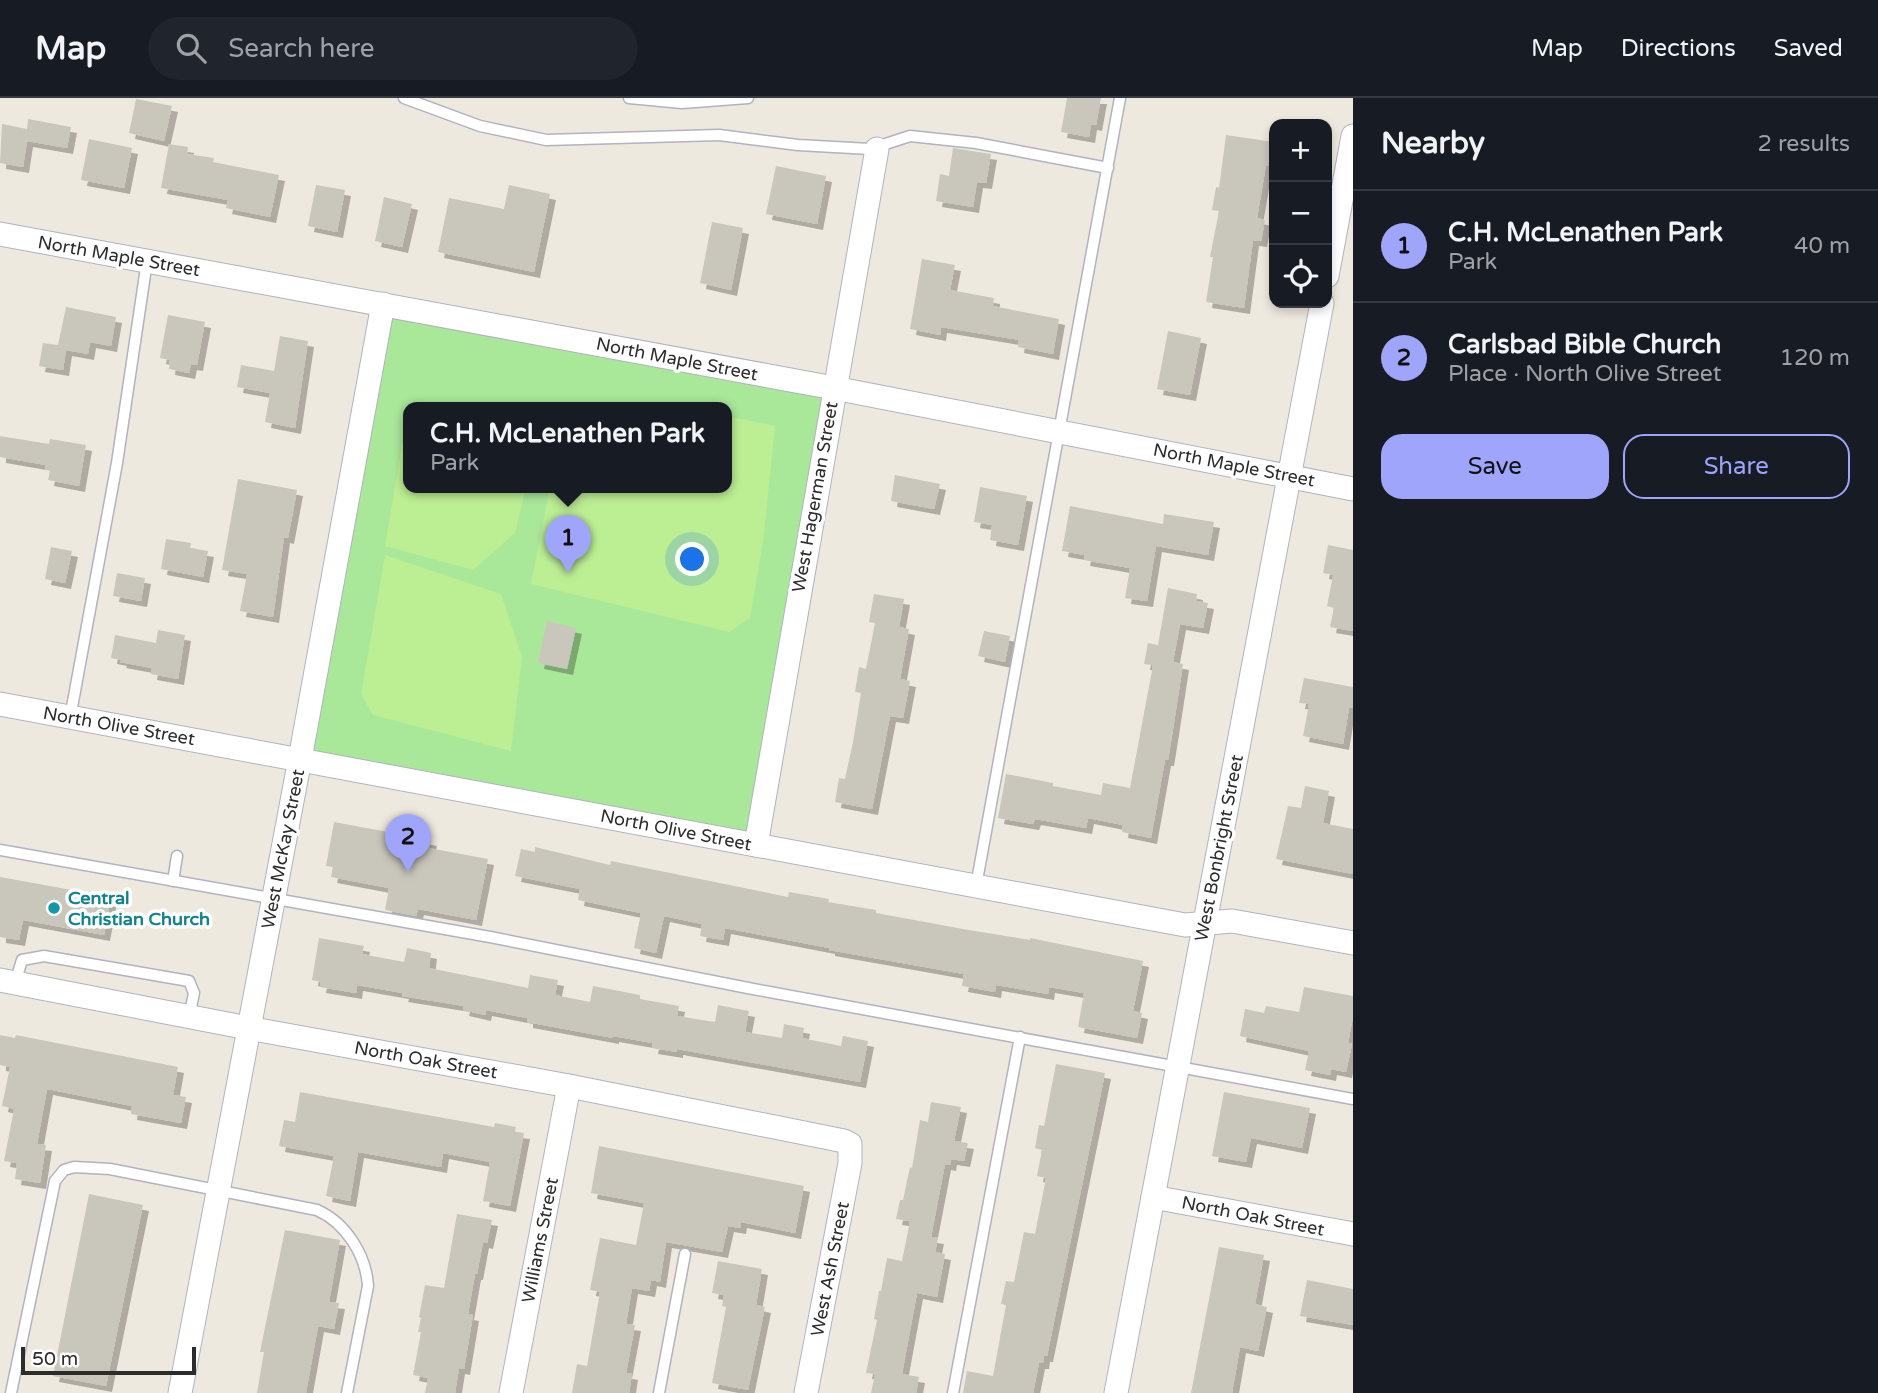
<!DOCTYPE html>
<meta charset="utf-8">
<style>
body{margin:0;font-family:"Varela Round",sans-serif;background:#20242c;color:#f1f3f6}
.controls{position:absolute;right:21px;top:21px;display:grid;overflow:hidden;border-radius:14px;box-shadow:0 4px 10px #0003}
.controls button{width:63px;height:63px;display:grid;place-items:center;padding:0;border:0;border-bottom:2px solid #363941;background:#171b24;color:#f1f3f6;font:35px sans-serif}
.scale{position:absolute;left:21px;bottom:18px;width:175px;box-sizing:border-box;padding-left:7px;border:4px solid #2c2c2c;border-top:0;font-size:19px;line-height:24px;white-space:nowrap;color:#2c2c2c;-webkit-text-stroke:5px #fff;paint-order:stroke}
.you{position:absolute;left:693px;top:462px;width:24px;height:24px;margin:-18px;border:5px solid #fff;border-radius:50%;background:#1a73e8;box-shadow:0 0 0 10px #1a73e833}
.badge{display:grid;place-items:center;width:46px;height:46px;border-radius:50%;background:#9fa5fa;color:#111;font-size:23px;font-weight:700}
.pin{position:absolute;translate:-50% -58px;filter:drop-shadow(0 2px 4px #0008)}
.pin::after{content:'';position:absolute;top:37px;width:24px;height:21px;background:inherit;clip-path:polygon(0 0,100% 0,50% 100%)}
.popup{position:absolute;left:403px;top:304px;width:329px;height:91px;box-sizing:border-box;display:grid;place-content:center;border-radius:14px;background:#171b24;filter:drop-shadow(0 2px 5px #0005);font-size:23px;white-space:nowrap;color:#9ea1a6}
.popup b{font-size:26px;color:#f1f3f6}
.popup::after{content:'';position:absolute;left:50%;top:100%;margin-left:-14px;border:14px solid transparent;border-top-color:#171b24}
.list{margin:0;padding:0;list-style:none}
h2{display:flex;justify-content:space-between;align-items:center;height:91px;margin:0;padding:0 28px;font-size:30px}
h2 small{font-size:23px;font-weight:400;color:#9ea1a6}
.list li{display:grid;grid-template-columns:46px 1fr auto;gap:21px;align-items:center;box-sizing:border-box;height:112px;padding:0 28px;border-top:2px solid #363941}
.list b{display:block;font-size:26px;white-space:nowrap}
.list p{margin:0;font-size:23px;white-space:nowrap;color:#9ea1a6}
.list em{font-size:23px;font-style:normal;color:#9ea1a6}
.actions{display:flex;gap:14px;padding:21px 28px}
.actions a{flex:1;padding:16px 0;border:2px solid #9fa5fa;border-radius:21px;text-align:center;font-size:24px;color:#9fa5fa}
.actions .main{background:#9fa5fa;color:#111}
.icon{flex:none;width:38px;height:38px;fill:none;stroke:currentColor;stroke-width:2;stroke-linecap:round;stroke-linejoin:round}
.map{position:relative;flex:none;width:1353px;height:1295px;overflow:hidden}
header{display:flex;align-items:center;gap:42px;box-sizing:border-box;height:98px;padding:0 35px;background:#171b24;border-bottom:2px solid #363941}
header strong{font-size:33px}
nav{display:flex;gap:38px;margin-inline-start:auto;font-size:24px}
.search{width:490px;height:63px;background:#20242c;display:flex;align-items:center;gap:18px;box-sizing:border-box;padding:0 24px;border-radius:38px;color:#9ea1a6;font-size:26px}
main{display:flex}
aside{flex:1;background:#171b24}
.map>svg:first-child{display:block}
</style>
<header>
<strong>Map</strong>
<div class="search"><svg class="icon" aria-label="search" viewBox="0 0 24 24"><circle cx="10" cy="10" r="6"/><path d="M15 15l6 6"/></svg>Search here</div>
<nav><a>Map</a><a>Directions</a><a>Saved</a></nav>
</header>
<main>
<div class="map">
<svg width="1353" height="1295" viewBox="0 0 1353 1295">
<defs>
<filter id="shadow"><feDropShadow dx="6" dy="6" stdDeviation="0" flood-color="#0004"/></filter>
</defs>
<rect width="100%" height="100%" fill="#eee9de"/>
<path fill="#a9e799" fill-rule="evenodd" d="M383,206L834,290L756,747L300,661ZM409,309H727V389H409Z"/>
<g fill="#bcee94">
<polygon points="727,318 775,328 763,444 750,520 729,534 531,486 550,389 727,389"/>
<polygon points="409,338 409,389 526,389 515,435 473,472 385,448 403,341"/>
<polygon points="385,457 501,496 522,559 511,653 373,617 361,596"/>
</g>
<g fill="#c9c7bc" filter="url(#shadow)">
<polygon points="1067,0 1101,0 1096,27 1091,26 1089,39 1061,34"/>
<polygon points="136,1 172,8 164,43 129,35"/>
<polygon points="28,21 71,29 67,50 27,43 23,69 0,65 2,26 27,31"/>
<polygon points="1226,37 1274,44 1274,68 1266,67 1257,120 1265,122 1261,143 1253,142 1244,210 1206,204 1213,159 1210,159 1219,113 1212,112 1216,89 1219,90"/>
<polygon points="89,41 132,50 124,90 81,82"/>
<polygon points="169,46 188,49 187,56 214,60 213,64 279,77 270,119 226,110 228,102 161,90"/>
<polygon points="953,50 991,56 986,85 977,84 973,109 936,103 940,76 949,78"/>
<polygon points="776,68 826,78 817,126 766,116"/>
<polygon points="316,87 345,92 337,134 308,128"/>
<polygon points="509,87 550,96 534,174 438,154 449,100 504,111"/>
<polygon points="384,99 412,106 402,149 375,143"/>
<polygon points="712,124 743,130 731,192 700,185"/>
<polygon points="922,161 955,167 950,192 994,200 993,208 1059,221 1053,256 1018,249 1019,242 941,229 940,237 910,231"/>
<polygon points="66,209 116,219 111,248 90,244 88,256 66,252 63,272 39,268 43,245 58,247"/>
<polygon points="168,217 205,224 197,267 191,266 189,275 169,271 170,262 160,260"/>
<polygon points="1168,233 1201,240 1190,297 1157,291"/>
<polygon points="280,238 308,243 295,330 265,324 270,295 237,289 241,267 274,273"/>
<polygon points="0,338 49,346 50,341 86,347 79,388 48,382 50,372 45,372 46,367 0,359"/>
<polygon points="895,377 940,386 934,411 891,403"/>
<polygon points="238,381 297,392 288,440 284,439 273,519 240,513 247,476 222,472"/>
<polygon points="980,389 1027,398 1018,447 990,442 992,427 974,424"/>
<polygon points="1070,408 1163,426 1164,416 1214,424 1208,457 1156,448 1147,503 1125,500 1130,470 1084,462 1085,457 1062,453"/>
<polygon points="166,441 191,445 190,450 208,453 203,479 161,471"/>
<polygon points="1328,447 1353,452 1353,533 1330,529 1334,510 1327,508 1333,477 1323,475"/>
<polygon points="51,449 72,453 65,485 45,481"/>
<polygon points="117,475 145,480 141,503 113,498"/>
<polygon points="1168,490 1197,496 1196,503 1208,505 1203,530 1180,526 1173,564 1183,566 1173,631 1168,662 1165,662 1151,740 1122,734 1123,727 1088,720 1086,730 1035,721 1033,726 998,720 1006,676 1053,685 1053,688 1101,697 1103,685 1130,690 1153,567 1144,566 1148,545 1158,547"/>
<polygon points="874,496 904,501 899,529 909,531 900,581 910,583 903,620 890,618 872,711 835,704 839,680 845,681 853,644 861,595 855,594 859,569 866,571 875,525 869,524"/>
<polygon points="547,523 576,530 567,571 538,565"/>
<polygon points="158,532 185,537 178,581 151,576 152,570 120,564 121,562 111,560 115,537 156,545"/>
<polygon points="984,533 1010,538 1005,564 978,558"/>
<polygon points="1304,580 1353,589 1353,610 1349,610 1343,646 1303,638 1309,606 1299,605"/>
<polygon points="1305,688 1329,693 1323,725 1353,731 1353,776 1276,761 1288,708 1301,710"/>
<polygon points="334,724 431,742 429,750 488,761 476,822 418,811 416,818 385,812 389,790 331,779 333,769 326,768"/>
<polygon points="535,749 610,767 611,763 788,799 789,794 829,801 828,804 876,812 876,815 963,831 1030,842 1030,840 1143,863 1133,913 1142,915 1137,940 1078,929 1084,895 1049,889 1048,896 996,887 995,894 962,888 964,876 829,852 829,850 725,830 723,842 700,838 702,826 664,818 656,855 634,850 641,815 578,802 580,791 515,778 521,751 535,754"/>
<polygon points="0,779 111,799 104,837 23,822 19,842 0,839"/>
<polygon points="319,840 364,848 362,856 404,864 407,850 431,855 429,870 528,890 530,877 558,882 555,897 590,904 593,888 640,897 640,901 679,908 677,918 715,924 718,907 749,913 745,934 782,940 784,926 804,930 802,940 841,948 843,938 868,943 860,984 677,951 677,954 652,950 653,945 613,938 613,940 527,924 527,920 486,912 485,917 463,912 464,908 402,898 403,895 357,887 356,895 320,889 321,884 312,882"/>
<polygon points="1304,889 1353,898 1353,919 1348,945 1352,946 1346,974 1331,971 1330,977 1305,972 1309,953 1240,938 1245,911 1264,915 1266,908 1299,914"/>
<polygon points="0,937 15,940 16,937 178,969 173,997 186,999 181,1025 131,1016 132,1008 47,991 37,1046 46,1047 40,1085 15,1081 17,1065 4,1063 14,1011 2,1008 10,969 0,967"/>
<polygon points="1056,966 1105,975 1047,1258 1044,1258 1043,1265 1039,1265 1033,1295 963,1295 967,1273 993,1278 1006,1207 1001,1206 1006,1183 1014,1184 1024,1134 1035,1136 1046,1080 1037,1078 1042,1052 1035,1050 1039,1027 1044,1028"/>
<polygon points="300,994 494,1029 495,1025 516,1029 515,1034 524,1035 510,1108 483,1103 490,1064 443,1055 441,1069 358,1054 350,1103 326,1098 334,1058 279,1048 284,1022 295,1024"/>
<polygon points="1224,994 1310,1010 1302,1050 1251,1040 1246,1064 1212,1058"/>
<polygon points="931,1004 961,1009 954,1043 968,1045 964,1063 951,1061 950,1067 945,1066 931,1139 938,1140 935,1154 945,1156 937,1199 917,1195 902,1276 919,1279 916,1295 871,1295 875,1276 866,1275 877,1222 874,1221 879,1193 881,1193 887,1160 902,1163 910,1123 896,1121 900,1102 903,1102 910,1069 912,1070 920,1022 928,1024"/>
<polygon points="599,1048 804,1088 795,1135 741,1124 740,1130 728,1128 722,1154 666,1144 660,1184 651,1182 649,1193 632,1190 626,1226 635,1227 626,1275 632,1276 629,1295 572,1295 577,1266 587,1268 600,1194 590,1192 600,1140 636,1147 644,1105 591,1095"/>
<polygon points="89,1096 143,1107 106,1288 53,1278"/>
<polygon points="457,1116 492,1122 487,1145 483,1144 477,1176 475,1176 468,1216 473,1217 464,1271 459,1270 455,1295 425,1295 428,1280 413,1277 421,1234 418,1234 421,1220 419,1219 425,1187 444,1190"/>
<polygon points="285,1132 340,1142 329,1204 339,1205 334,1231 318,1228 306,1295 257,1295 264,1254 260,1254"/>
<polygon points="1219,1149 1264,1157 1255,1206 1267,1209 1258,1253 1240,1249 1232,1295 1191,1295"/>
<polygon points="718,1163 762,1171 756,1207 765,1209 748,1292 712,1285 726,1209 722,1208 724,1197 712,1195"/>
<polygon points="1307,1182 1353,1191 1353,1227 1300,1218"/>
</g>
<g fill="none" stroke-linecap="round" stroke-linejoin="round">
<defs>
<g id="lane">
<polyline points="404,0 480,28 546,42 719,37 798,47 870,51 910,38 976,45 1108,70"/>
<polyline points="629,0 682,5 748,0"/>
<polyline points="70,620 117,365 147,163"/>
<polyline points="0,752 490,839 753,891 1353,1001"/>
<polyline points="173,783 177,758"/>
<polyline points="976,788 1120,0"/>
<polyline points="15,885 22,862 44,858 189,883 194,895 189,919"/>
<path d="M11,1295L55,1083L64,1072L74,1069L110,1071L317,1112C346,1125 366,1157 368,1188L347,1295"/>
<polyline points="659,1295 685,1156"/>
<polyline points="953,1295 1020,939"/>
</g>
<g id="street">
<polyline points="0,136 834,290 1353,391"/>
<polyline points="1327,178 1353,38"/>
<polyline points="0,606 1185,827 1232,823 1353,845"/>
<polyline points="756,747 877,51"/>
<polyline points="0,882 248,930 569,988 844,1043 850,1046 850,1065 806,1295"/>
<polyline points="1153,1099 1353,1136"/>
<polyline points="180,1295 300,661 383,206"/>
<polyline points="511,1295 569,988"/>
<polyline points="1116,1295 1322,205"/>
</g>
</defs>
<use href="#lane" stroke="#b2b2c0" stroke-width="13"/>
<use href="#street" stroke="#b2b2c0" stroke-width="25"/>
<use href="#lane" stroke="#fff" stroke-width="10"/>
<use href="#street" stroke="#fff" stroke-width="23"/>
</g>
<circle fill="#0f9aa8" stroke="#fff" stroke-width="2.5" cx="54" cy="810" r="7"/>
<g text-anchor="middle" dominant-baseline="central" stroke-width="7" stroke-linejoin="round" paint-order="stroke">
<g font-size="18" fill="#2c2c2c" stroke="#fff">
<text transform="translate(119 158) rotate(10)">North Maple Street</text>
<text transform="translate(677 261) rotate(11)">North Maple Street</text>
<text transform="translate(1234 367) rotate(11)">North Maple Street</text>
<text transform="translate(815 399) rotate(-80)">West Hagerman Street</text>
<text transform="translate(119 628) rotate(10)">North Olive Street</text>
<text transform="translate(676 732) rotate(11)">North Olive Street</text>
<text transform="translate(1219 750) rotate(-79)">West Bonbright Street</text>
<text transform="translate(283 751) rotate(-79)">West McKay Street</text>
<text transform="translate(426 962) rotate(10)">North Oak Street</text>
<text transform="translate(1253 1118) rotate(11)">North Oak Street</text>
<text transform="translate(540 1142) rotate(-79)">Williams Street</text>
<text transform="translate(830 1171) rotate(-79)">West Ash Street</text>
</g>
<g font-size="18" font-weight="bold" fill="#0d838f" stroke="#fff" text-anchor="start">
<text x="68" y="800">Central<tspan x="68" dy="21">Christian Church</tspan></text>
</g>
</g>
</svg>
<div class="controls">
<button>+</button>
<button>−</button>
<button><svg class="icon" aria-label="locate" viewBox="0 0 24 24"><circle cx="12" cy="12" r="6"/><path d="M12 2v4M12 18v4M2 12h4M18 12h4"/></svg></button>
</div>
<div class="scale">50 m</div>
<div class="you"></div>
<div class="pin badge" style="left:568px;top:475px">1</div>
<div class="popup"><b>C.H. McLenathen Park</b>Park</div>
<div class="pin badge" style="left:408px;top:774px">2</div>
</div>
<aside>
<h2>Nearby<small>2 results</small></h2>
<ul class="list">
<li><span class="badge">1</span><div><b>C.H. McLenathen Park</b><p>Park</p></div><em>40 m</em></li>
<li><span class="badge">2</span><div><b>Carlsbad Bible Church</b><p>Place · North Olive Street</p></div><em>120 m</em></li>
</ul>
<div class="actions"><a class="main">Save</a><a>Share</a></div>
</aside>
</main>
